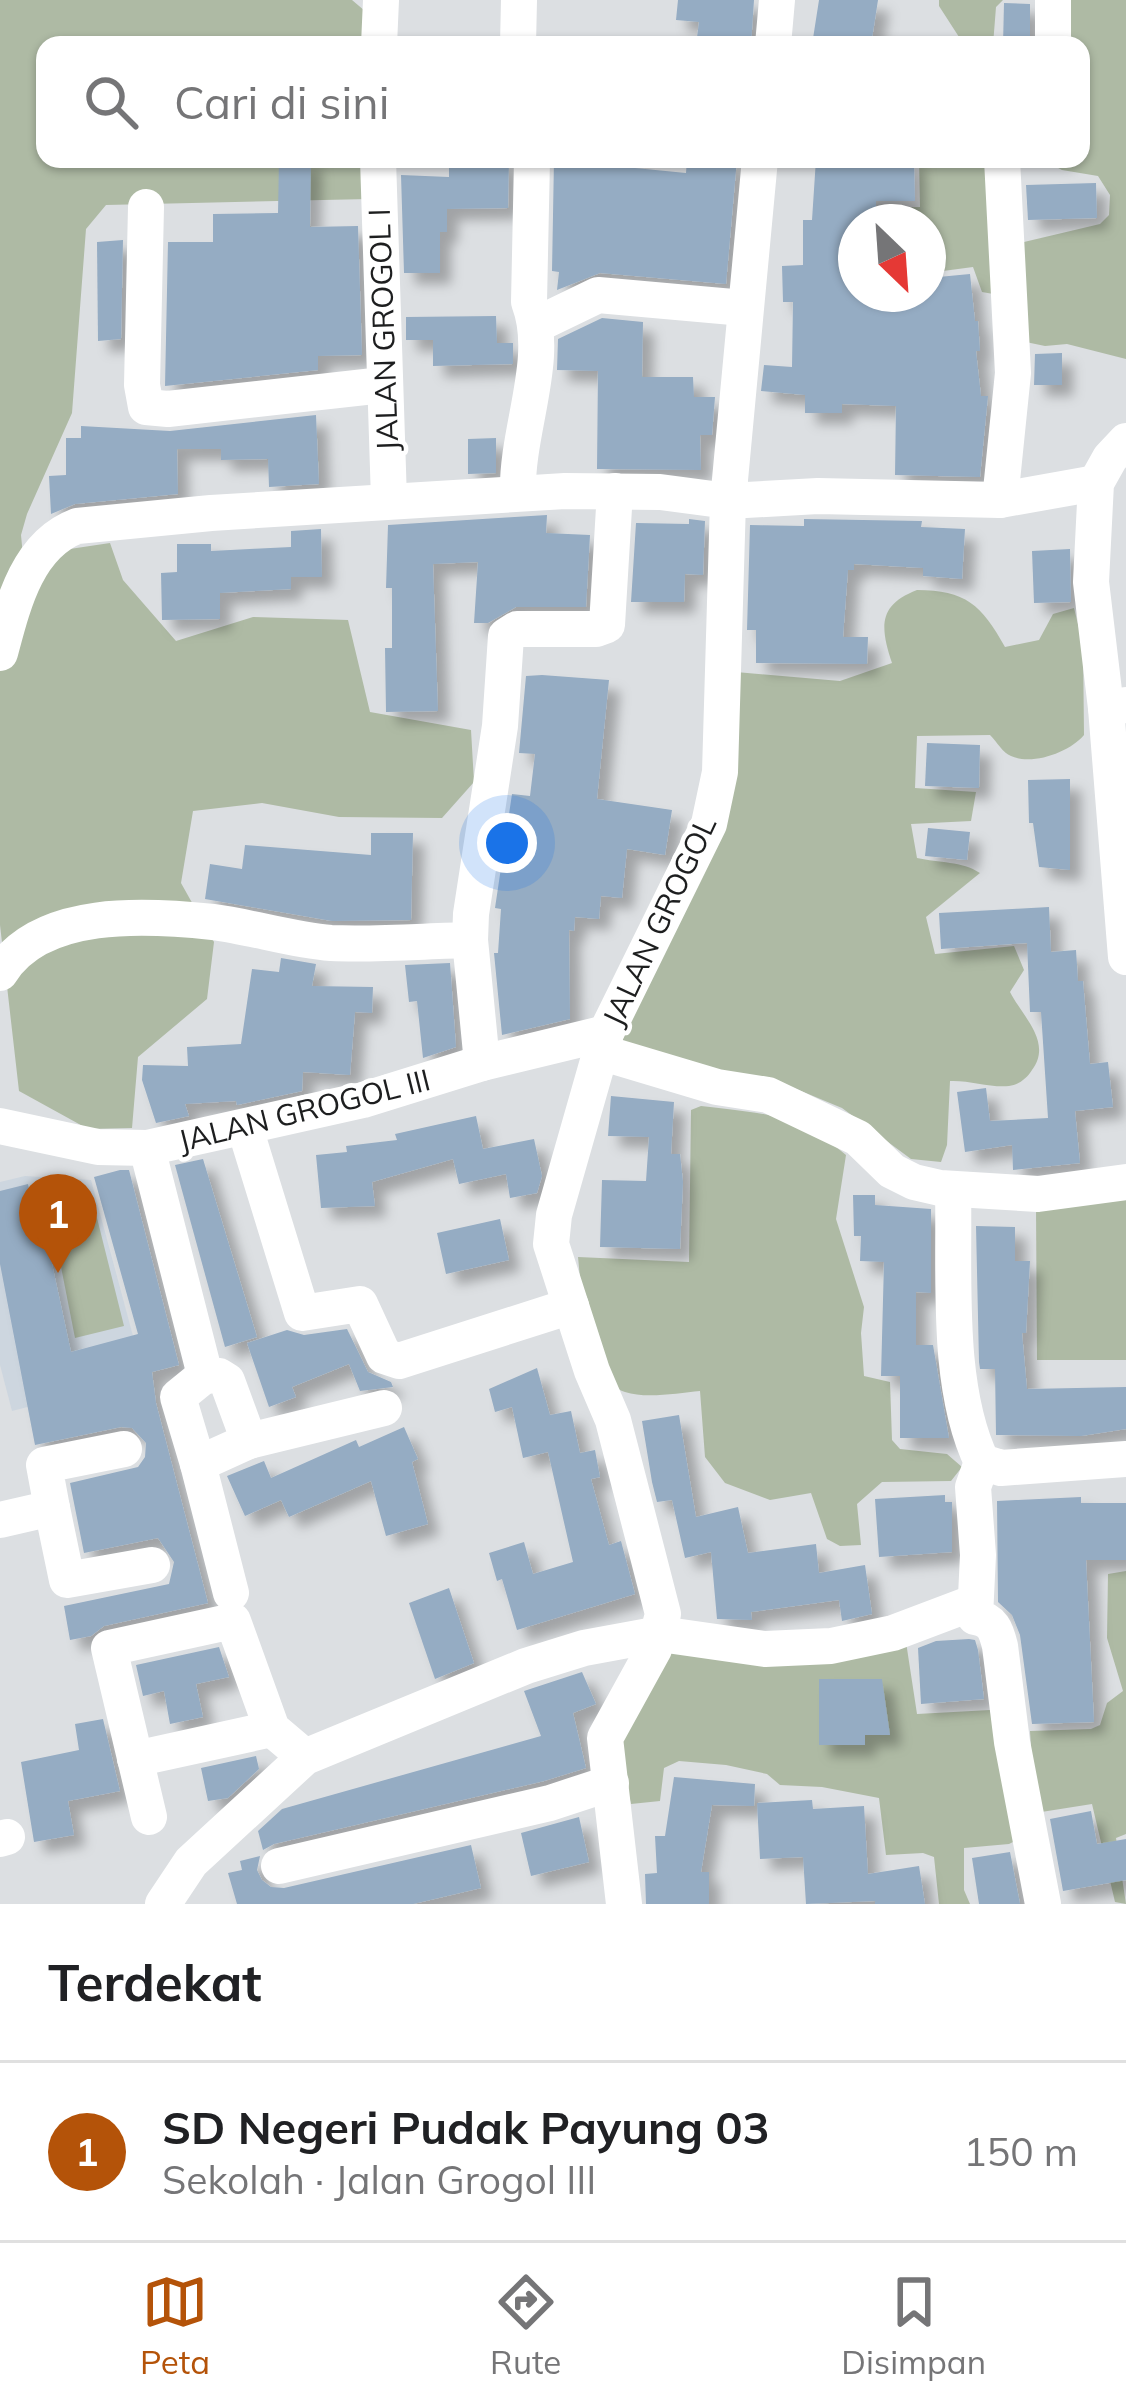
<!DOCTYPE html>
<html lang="id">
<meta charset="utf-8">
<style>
body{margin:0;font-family:Mulish,sans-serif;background:#f6f6f6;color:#202124}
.compass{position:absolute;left:838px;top:204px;width:108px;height:108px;border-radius:50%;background:#fff;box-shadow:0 3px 9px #0004;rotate:155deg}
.you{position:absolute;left:507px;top:843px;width:42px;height:42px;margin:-30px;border:9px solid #fff;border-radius:50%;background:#1a73e8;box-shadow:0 0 0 18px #1a73e833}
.badge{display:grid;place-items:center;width:78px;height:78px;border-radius:50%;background:#b45309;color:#fff;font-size:39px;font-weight:700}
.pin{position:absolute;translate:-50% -99px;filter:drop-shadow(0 3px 6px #0008)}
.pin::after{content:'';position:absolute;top:63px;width:42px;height:36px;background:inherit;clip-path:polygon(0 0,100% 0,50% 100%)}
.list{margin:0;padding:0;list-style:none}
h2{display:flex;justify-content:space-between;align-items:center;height:156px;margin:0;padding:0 48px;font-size:51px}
h2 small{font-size:39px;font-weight:400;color:#757577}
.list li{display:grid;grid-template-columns:78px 1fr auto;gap:36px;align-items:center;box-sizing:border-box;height:180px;padding:0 48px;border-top:3px solid #e0e0e0}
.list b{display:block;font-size:45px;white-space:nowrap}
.list p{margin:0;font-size:39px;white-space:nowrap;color:#757577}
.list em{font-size:39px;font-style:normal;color:#757577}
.icon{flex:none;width:66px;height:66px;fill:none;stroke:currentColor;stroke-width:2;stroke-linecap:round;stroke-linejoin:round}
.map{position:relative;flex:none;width:1126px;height:1904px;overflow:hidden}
.search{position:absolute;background:#fff;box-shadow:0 3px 9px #0004;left:36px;right:36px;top:36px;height:132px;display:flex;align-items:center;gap:30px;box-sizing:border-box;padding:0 42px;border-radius:24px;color:#757577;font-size:45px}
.sheet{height:336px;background:#fff}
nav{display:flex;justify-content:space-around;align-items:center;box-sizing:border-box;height:168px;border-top:3px solid #e0e0e0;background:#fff;font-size:33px;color:#757577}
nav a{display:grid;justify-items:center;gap:6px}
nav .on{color:#b45309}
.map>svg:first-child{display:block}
</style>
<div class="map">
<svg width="1126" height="1904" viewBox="0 0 1126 1904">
<defs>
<filter id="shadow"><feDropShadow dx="11" dy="11" stdDeviation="6" flood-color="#0004"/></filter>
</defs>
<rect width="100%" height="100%" fill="#dcdfe2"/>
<polygon fill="#cdd6df" points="25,1176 91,1180 144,1377 12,1411 0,1365 0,1182"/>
<g fill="#aebaa4">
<polygon points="0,0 352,0 372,17 372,45 45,45 45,159 370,159 369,199 106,205 86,229 72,413 27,514 21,535 23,556 110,543 123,580 176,641 253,617 348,620 370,712 471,730 474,782 442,818 339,817 262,803 193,811 181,883 214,942 207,999 138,1057 132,1128 88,1129 19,1091 0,925"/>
<polygon points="939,0 1003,0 996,7 993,45 957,45 959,37 939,6"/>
<polygon points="1061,0 1126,0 1126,359 1067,344 1045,346 1021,341 1024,242 1100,224 1109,215 1110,195 1098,176 1062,170 1041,159 1081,159 1081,45 1064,45"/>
<polygon points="919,159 1004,159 999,295 982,292 973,267 928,273 928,222 881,222 879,213 886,208 920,207"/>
<path d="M917,590C965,590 982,605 1005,647L1039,640L1053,614L1074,608L1083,644L1084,735C1070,752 1032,766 1011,756C1003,753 997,742 990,735L917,736L915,788L976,792L971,821L911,824L917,858C939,863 962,861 980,873L926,917L935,954L1014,946L1024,970L1010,992C1022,1016 1053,1042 1032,1070C1027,1078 1019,1085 1009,1086C991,1088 969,1080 950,1081L947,1145L941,1162L911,1159L842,1108L789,1086L614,1067L629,1015L657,955L736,672L840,681L892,663C880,627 878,605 917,590Z"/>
<path d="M701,1106C764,1114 796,1112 846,1155L836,1219L864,1307L861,1333L864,1376L890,1382L892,1440L900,1449L947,1454L962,1467L951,1481L882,1482L857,1504L861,1545L840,1546L827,1539L811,1493L770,1500L725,1483L705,1457L700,1391C678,1393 646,1399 625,1392C584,1378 582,1294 578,1257L689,1262L691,1110Z"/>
<polygon points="1126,1197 1126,1360 1037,1360 1036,1207"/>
<polygon points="94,1206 124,1326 75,1338 51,1216"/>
<polygon points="1126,1571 1126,1834 1116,1838 1126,1904 1115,1902 1092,1804 1035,1813 1030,1731 1091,1729 1100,1725 1107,1703 1123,1691 1107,1638 1108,1574"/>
<path d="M906,1642L917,1714L990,1710L1023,1837L1009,1844L964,1848V1890L970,1904H939L934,1857L923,1853L886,1855L879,1798L822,1787L780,1785L767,1774L726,1765L679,1761L664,1768L660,1801L631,1804C624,1776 615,1744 627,1717C639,1690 664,1673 675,1644Z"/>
</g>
<g fill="#95acc3" filter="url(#shadow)">
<polygon points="678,0 754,0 751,45 696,45 699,22 676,20"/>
<polygon points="819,0 878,0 871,45 812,45"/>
<polygon points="1004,3 1030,4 1030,45 1003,45"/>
<polygon points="279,159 311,159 310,227 358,226 362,355 318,356 318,370 165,386 168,242 213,242 213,214 278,213"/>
<polygon points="449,159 509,159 508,208 447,209 447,232 440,232 440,273 404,273 401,175 449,177"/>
<polygon points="554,159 636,159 635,168 686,173 687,159 737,159 726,284 600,273 557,290 559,272 552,271"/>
<polygon points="816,159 914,159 915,201 876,201 876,222 856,222 856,294 928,294 928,278 970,274 975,321 978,321 980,351 976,351 981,396 988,396 980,477 895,475 896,406 842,404 842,413 805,413 805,395 761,391 764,365 792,367 793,302 783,302 782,266 803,265 803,220 812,220"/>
<polygon points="1096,183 1097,218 1028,220 1026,185"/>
<polygon points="123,240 121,339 98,341 97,242"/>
<polygon points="496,316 497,343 513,343 513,364 433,366 433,340 406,340 406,317"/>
<polygon points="602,318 643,322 642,377 693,377 694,397 715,397 712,435 700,435 701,470 597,469 598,371 557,370 558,339"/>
<polygon points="1062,353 1062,385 1034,385 1035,354"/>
<polygon points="316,415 319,484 269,487 268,459 221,460 221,449 177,449 178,494 75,504 51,514 49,476 66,475 66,438 81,438 81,426 170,431"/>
<polygon points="496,438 496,473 468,474 468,439"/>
<polygon points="547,515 546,533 590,535 586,607 516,607 488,623 474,623 478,562 433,564 438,711 386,712 385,648 392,648 392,588 386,588 388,525"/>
<polygon points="689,519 705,521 703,575 685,574 684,602 631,602 636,523 689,524"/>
<polygon points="804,519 922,521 921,527 965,529 962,579 923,576 923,568 854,564 854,570 848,570 843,637 868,637 867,664 756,663 756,630 747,630 750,525 804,526"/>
<polygon points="321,529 322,577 291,577 291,589 220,593 220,619 162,620 161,573 177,572 177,544 211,544 211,551 291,547 291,531"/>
<polygon points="1070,549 1071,602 1034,603 1032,551"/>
<polygon points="542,675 609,680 597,799 672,810 665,855 627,849 622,898 601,896 599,919 575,917 574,931 569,930 570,1019 502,1035 494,953 498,953 501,909 495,908 512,794 530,796 535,754 519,753 526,676"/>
<polygon points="927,743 980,745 979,788 925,786"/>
<polygon points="1070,779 1070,870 1039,867 1033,823 1029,823 1028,780"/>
<polygon points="928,828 970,832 967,860 925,856"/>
<polygon points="371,833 413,833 411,920 332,921 205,899 210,864 242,869 245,845 371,855"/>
<polygon points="1049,907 1051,952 1076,950 1078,981 1083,981 1090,1064 1108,1062 1113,1107 1075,1111 1080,1163 1013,1170 1012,1145 965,1152 957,1092 986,1088 990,1121 1048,1118 1041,1012 1030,1012 1027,943 941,949 939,913"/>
<polygon points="281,958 316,964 312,986 373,987 372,1013 355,1012 350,1075 303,1072 302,1091 237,1105 236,1101 185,1104 189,1116 156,1123 142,1080 143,1065 188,1066 187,1047 241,1044 252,969 279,972"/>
<polygon points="450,963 456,1047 423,1058 417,1001 409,1002 405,965"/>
<polygon points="611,1096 674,1102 671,1154 680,1154 683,1182 680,1249 600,1247 602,1180 646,1181 649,1137 608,1136"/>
<polygon points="476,1116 483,1149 534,1139 542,1176 537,1193 510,1198 506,1174 459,1184 453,1159 372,1182 375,1206 321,1208 316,1155 347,1152 346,1146 397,1140 395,1134"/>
<polygon points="203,1159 257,1337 225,1347 175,1165"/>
<polygon points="120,1170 129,1170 179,1365 152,1372 156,1403 208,1603 104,1626 91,1636 70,1640 64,1606 169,1584 174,1562 158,1538 84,1553 70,1483 138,1467 145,1457 146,1443 132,1428 121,1427 35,1445 0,1264 0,1191 28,1184 34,1214 41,1213 71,1352 138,1334 94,1177"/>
<polygon points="853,1195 875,1195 875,1205 931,1209 931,1293 916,1292 916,1345 933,1345 949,1438 900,1438 900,1376 881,1376 884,1262 860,1261 861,1236 854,1236"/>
<polygon points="500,1219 509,1260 446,1274 437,1233"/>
<polygon points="976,1226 1015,1227 1015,1261 1030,1261 1026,1333 1022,1333 1027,1389 1126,1387 1126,1429 1081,1436 996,1435 995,1369 980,1369 979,1362"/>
<polygon points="347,1329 368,1372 391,1382 393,1387 360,1391 349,1364 292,1387 296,1397 269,1407 247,1343 287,1330 304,1335"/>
<polygon points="537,1368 550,1415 571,1411 580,1453 595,1450 600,1477 591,1479 609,1545 621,1541 635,1594 517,1630 502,1579 497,1581 489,1553 524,1542 533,1574 573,1562 548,1452 523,1458 512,1407 495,1412 489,1389"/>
<polygon points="679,1415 696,1517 738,1507 748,1553 816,1544 819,1573 865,1565 872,1614 842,1621 839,1600 751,1612 752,1620 717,1619 711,1552 685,1558 672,1500 657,1502 652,1482 642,1421"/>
<polygon points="404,1427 418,1459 412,1462 428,1524 386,1536 371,1481 289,1517 281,1500 245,1516 227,1476 264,1461 271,1478 356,1440 359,1447"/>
<polygon points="945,1495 945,1502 952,1502 952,1552 879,1557 875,1499"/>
<polygon points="1081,1497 1081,1503 1126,1503 1126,1560 1086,1560 1094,1722 1032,1724 1020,1635 1012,1615 998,1602 997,1501"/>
<polygon points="449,1588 474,1663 435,1679 409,1603"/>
<polygon points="969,1639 975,1640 978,1650 984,1699 921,1704 918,1648 936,1641"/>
<polygon points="219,1647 229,1677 196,1684 203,1717 170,1724 164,1691 143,1696 136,1665"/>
<polygon points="582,1672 596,1704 573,1713 586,1768 544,1781 274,1844 263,1850 258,1831 282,1809 541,1736 524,1691"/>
<polygon points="819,1679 882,1679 890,1735 865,1735 865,1745 819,1745"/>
<polygon points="103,1719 120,1791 68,1801 74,1835 34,1842 21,1762 79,1750 75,1724"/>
<polygon points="256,1756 259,1769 228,1798 208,1801 201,1768"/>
<polygon points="674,1777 755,1784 754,1806 712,1805 701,1872 709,1872 709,1904 646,1904 645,1874 657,1873 655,1836 665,1836"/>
<polygon points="812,1800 813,1809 864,1806 868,1874 919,1866 925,1904 875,1904 875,1901 806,1904 803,1857 760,1859 757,1803"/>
<polygon points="1091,1811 1097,1844 1126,1839 1126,1880 1063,1891 1050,1819"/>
<polygon points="579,1817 589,1862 531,1876 521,1833"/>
<polygon points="471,1845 481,1888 413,1904 237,1904 228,1873 242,1870 240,1861 260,1856 257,1870 262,1880 271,1887 284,1888"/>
<polygon points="1010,1852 1020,1904 979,1904 972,1858"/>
</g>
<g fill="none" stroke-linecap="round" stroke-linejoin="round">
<g stroke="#fff" stroke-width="36">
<polyline points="1053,0 1053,45"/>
<polyline points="379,45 381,0"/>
<polyline points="518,45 519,0"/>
<polyline points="773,45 777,0"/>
<polyline points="378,159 389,500"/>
<polyline points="760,159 728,501 818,496 1000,500 1096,483"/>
<polyline points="146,207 142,385 146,407 168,409 383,385"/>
<polyline points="538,324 598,295 744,308"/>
<path d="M518,493C516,430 551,359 529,302L532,159"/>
<polyline points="1000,500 1013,373 1002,159"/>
<path d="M0,653C13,604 27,545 77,526L211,513L565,491L660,492L728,501L720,772L709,824L606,1033L554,1215L551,1244L592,1371L613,1420L663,1614L654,1649L605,1738L624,1904"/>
<polyline points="1126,705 1106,708 1126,957"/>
<polyline points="1106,708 1091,582 1096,483 1110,458 1126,441"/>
<path d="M0,973C40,908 147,915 213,922C253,927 291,940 331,943C377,945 424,941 470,940"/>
<polyline points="600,1052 717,1087 768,1095 858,1138 892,1171 914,1182 940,1188 1038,1194 1126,1182"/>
<polyline points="482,1063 470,940 471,914 500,726 506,636 517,629 596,629 607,625 615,491"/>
<polyline points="0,1126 98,1147 147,1148 363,1100 482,1063 606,1033"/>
<polyline points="245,1128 302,1313 360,1304 384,1356 399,1361 571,1306"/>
<polyline points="147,1148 205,1375 219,1376 227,1381 249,1441 384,1408"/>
<path d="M953,1189C955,1273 945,1386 982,1462L1001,1468L1126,1459"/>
<path d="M982,1462L973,1487L978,1555L975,1617C993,1620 996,1630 1000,1646L1012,1742L1043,1904"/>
<polyline points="198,1464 178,1397 205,1375"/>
<polyline points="52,1508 67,1580 152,1565"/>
<polyline points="0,1520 52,1508 44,1465 124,1449"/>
<polyline points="231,1593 198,1464 249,1441"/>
<polyline points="135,1759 272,1729"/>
<polyline points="149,1817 109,1648 233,1621 272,1729 305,1757"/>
<polyline points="0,1839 7,1837"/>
<polyline points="279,1866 550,1803 611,1783"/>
<polyline points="163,1904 191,1862 305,1757 526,1666 584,1648 660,1634 765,1649 831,1646 893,1633 975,1602"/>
</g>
</g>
<g text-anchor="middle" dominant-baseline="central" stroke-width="9" stroke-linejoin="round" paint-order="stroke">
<g font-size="30" fill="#1d1e1f" stroke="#fff">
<text transform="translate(383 330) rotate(-92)">JALAN GROGOL I</text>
<text transform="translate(659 921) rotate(-65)">JALAN GROGOL</text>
<text transform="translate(304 1110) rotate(-14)">JALAN GROGOL III</text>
</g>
</g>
</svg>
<svg class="compass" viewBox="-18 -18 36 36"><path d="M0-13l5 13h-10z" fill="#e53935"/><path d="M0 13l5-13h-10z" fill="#757577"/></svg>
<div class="you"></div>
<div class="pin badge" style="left:58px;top:1273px">1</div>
<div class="search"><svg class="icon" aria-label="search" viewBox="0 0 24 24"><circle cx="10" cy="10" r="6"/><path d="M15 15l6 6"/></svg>Cari di sini</div>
</div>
<section class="sheet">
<h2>Terdekat<small></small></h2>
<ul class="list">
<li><span class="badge">1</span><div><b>SD Negeri Pudak Payung 03</b><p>Sekolah · Jalan Grogol III</p></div><em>150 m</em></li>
</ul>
</section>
<nav>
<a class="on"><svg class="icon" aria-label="map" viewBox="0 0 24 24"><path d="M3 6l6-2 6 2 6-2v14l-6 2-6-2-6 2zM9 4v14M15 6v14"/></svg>Peta</a>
<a><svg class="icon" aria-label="directions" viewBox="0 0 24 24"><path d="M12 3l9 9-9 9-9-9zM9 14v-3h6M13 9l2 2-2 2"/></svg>Rute</a>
<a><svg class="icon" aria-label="saved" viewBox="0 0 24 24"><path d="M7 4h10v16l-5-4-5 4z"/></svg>Disimpan</a>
</nav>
